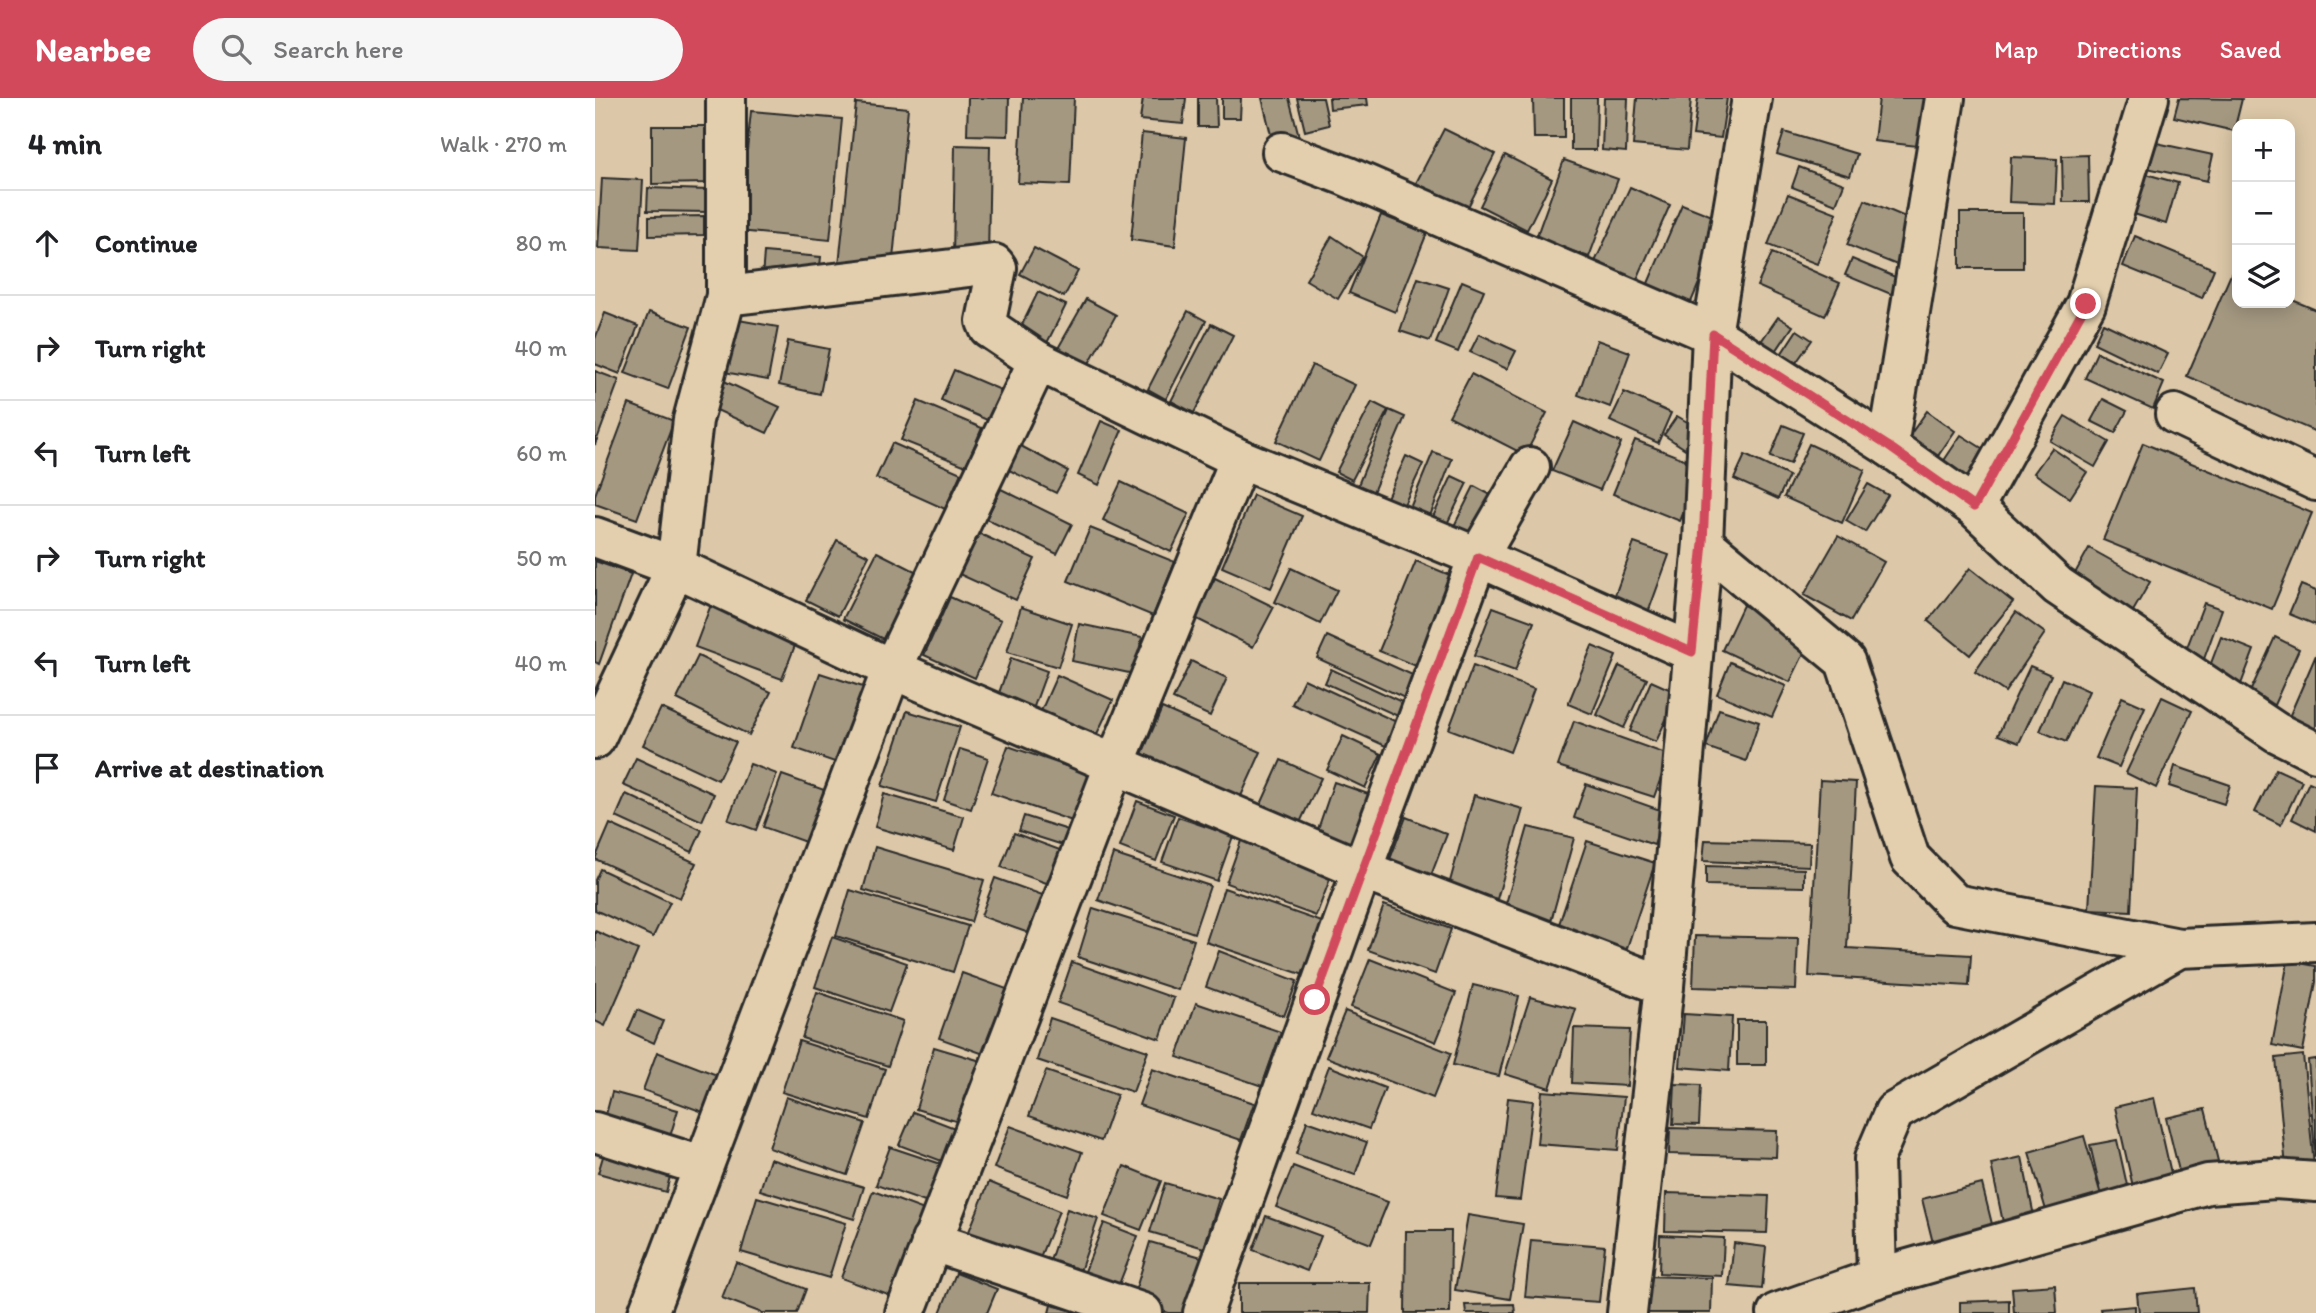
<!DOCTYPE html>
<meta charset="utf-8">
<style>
body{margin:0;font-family:Itim,sans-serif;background:#f6f6f6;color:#202124}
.controls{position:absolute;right:21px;top:21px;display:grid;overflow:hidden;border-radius:14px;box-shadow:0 4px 18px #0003}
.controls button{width:63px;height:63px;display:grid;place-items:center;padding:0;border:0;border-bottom:2px solid #e0e0e0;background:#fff;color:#202124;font:35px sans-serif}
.stop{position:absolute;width:21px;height:21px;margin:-16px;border:5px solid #d1495b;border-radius:50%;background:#fff}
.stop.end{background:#d1495b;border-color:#fff;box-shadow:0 2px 7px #0008}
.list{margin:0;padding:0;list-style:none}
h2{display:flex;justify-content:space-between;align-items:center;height:91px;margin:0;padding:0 28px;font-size:30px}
h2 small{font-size:23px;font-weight:400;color:#757577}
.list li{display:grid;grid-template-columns:46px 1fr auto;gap:21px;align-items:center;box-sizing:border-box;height:105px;padding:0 28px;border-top:2px solid #e0e0e0}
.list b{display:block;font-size:26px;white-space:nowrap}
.list em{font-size:23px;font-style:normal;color:#757577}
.icon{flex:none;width:38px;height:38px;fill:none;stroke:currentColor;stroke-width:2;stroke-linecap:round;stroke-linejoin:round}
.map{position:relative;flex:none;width:1721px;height:1215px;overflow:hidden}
header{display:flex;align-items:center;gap:42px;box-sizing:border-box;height:98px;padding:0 35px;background:#d1495b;color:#fff}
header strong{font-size:33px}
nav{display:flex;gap:38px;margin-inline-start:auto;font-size:24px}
.search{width:490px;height:63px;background:#f6f6f6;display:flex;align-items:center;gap:18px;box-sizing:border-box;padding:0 24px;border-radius:38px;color:#757577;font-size:26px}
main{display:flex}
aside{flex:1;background:#fff}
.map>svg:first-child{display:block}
</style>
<header>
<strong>Nearbee</strong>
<div class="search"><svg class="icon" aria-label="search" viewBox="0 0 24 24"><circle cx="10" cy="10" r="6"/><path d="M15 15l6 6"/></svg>Search here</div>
<nav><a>Map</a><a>Directions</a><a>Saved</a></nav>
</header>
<main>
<aside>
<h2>4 min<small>Walk · 270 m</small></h2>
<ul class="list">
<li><svg class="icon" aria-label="ahead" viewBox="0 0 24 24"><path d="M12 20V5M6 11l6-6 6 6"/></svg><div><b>Continue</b></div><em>80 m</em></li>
<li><svg class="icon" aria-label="right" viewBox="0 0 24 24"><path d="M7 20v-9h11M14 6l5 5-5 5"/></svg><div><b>Turn right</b></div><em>40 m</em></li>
<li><svg class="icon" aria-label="left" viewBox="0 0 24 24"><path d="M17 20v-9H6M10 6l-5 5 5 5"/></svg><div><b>Turn left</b></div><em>60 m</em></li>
<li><svg class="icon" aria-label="right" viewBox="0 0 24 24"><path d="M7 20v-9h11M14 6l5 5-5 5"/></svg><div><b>Turn right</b></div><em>50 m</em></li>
<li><svg class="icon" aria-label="left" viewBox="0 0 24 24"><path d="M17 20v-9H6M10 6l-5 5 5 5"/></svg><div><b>Turn left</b></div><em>40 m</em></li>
<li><svg class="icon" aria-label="arrive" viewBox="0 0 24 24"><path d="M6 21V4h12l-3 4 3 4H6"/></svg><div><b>Arrive at destination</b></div></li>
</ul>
</aside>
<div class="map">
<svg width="1721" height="1215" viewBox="0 0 1721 1215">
<rect width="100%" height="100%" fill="#dcc8a8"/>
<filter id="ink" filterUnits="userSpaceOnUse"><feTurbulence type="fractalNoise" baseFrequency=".0143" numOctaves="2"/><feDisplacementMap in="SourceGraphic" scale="14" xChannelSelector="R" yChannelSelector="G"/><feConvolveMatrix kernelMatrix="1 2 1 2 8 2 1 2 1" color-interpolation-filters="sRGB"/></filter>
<g filter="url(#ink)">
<g fill="#a49881" stroke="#2b2b2b" stroke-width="2">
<polygon points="373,0 414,0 413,38 372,37"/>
<polygon points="428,0 479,0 475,87 423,85"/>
<polygon points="548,0 591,0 588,26 545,22"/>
<polygon points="603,0 621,0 622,29 603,29"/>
<polygon points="627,0 646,0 645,20 627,20"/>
<polygon points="667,0 694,0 704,38 678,45"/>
<polygon points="702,0 728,0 734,27 710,33"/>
<polygon points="734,0 772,0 773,7 735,11"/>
<polygon points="938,0 969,0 969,40 939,40"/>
<polygon points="976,0 1002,0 1001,52 976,52"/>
<polygon points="1009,0 1033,0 1031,54 1007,52"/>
<polygon points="1042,0 1096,0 1092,52 1038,47"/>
<polygon points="1103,0 1132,0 1126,40 1098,37"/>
<polygon points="1284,0 1337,0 1331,49 1279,43"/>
<polygon points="1584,0 1647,1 1639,33 1579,19"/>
<polygon points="261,5 313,10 297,171 244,166"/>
<polygon points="156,13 247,21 235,142 144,133"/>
<polygon points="57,28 114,28 115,85 57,86"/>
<polygon points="849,31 900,56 872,111 821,85"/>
<polygon points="1189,34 1262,56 1255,78 1182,56"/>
<polygon points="547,35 591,40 580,148 536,142"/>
<polygon points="1557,44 1618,57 1612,83 1552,70"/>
<polygon points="360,47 395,48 393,161 358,161"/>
<polygon points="910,57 957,81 932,132 885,108"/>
<polygon points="1493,57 1494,104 1468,104 1467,58"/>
<polygon points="1416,59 1462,61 1460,106 1414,104"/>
<polygon points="969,62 1023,81 994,159 941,140"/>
<polygon points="1204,69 1249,86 1241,106 1197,89"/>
<polygon points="1551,76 1583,85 1571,126 1539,116"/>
<polygon points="7,80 48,82 44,152 3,150"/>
<polygon points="1035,89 1075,107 1040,186 998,168"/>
<polygon points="53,90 114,92 113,114 52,113"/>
<polygon points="1193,96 1242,115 1222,166 1173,147"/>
<polygon points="1270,102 1320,123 1302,167 1252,147"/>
<polygon points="1087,106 1130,123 1094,209 1051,190"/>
<rect x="1365" y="115" width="63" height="55"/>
<polygon points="786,117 832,135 800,214 754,195"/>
<polygon points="109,118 109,137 54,138 54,119"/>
<polygon points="737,138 768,159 743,201 711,182"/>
<polygon points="1540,138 1619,171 1607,200 1528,168"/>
<polygon points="439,150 483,173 469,199 425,176"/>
<polygon points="169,154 226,159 223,185 167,180"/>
<polygon points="1177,155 1245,185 1230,218 1162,188"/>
<polygon points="1257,161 1310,183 1303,199 1250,177"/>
<polygon points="1636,176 1642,179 1642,205 1695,205 1695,201 1721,212 1721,334 1592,278"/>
<polygon points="823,180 854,190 835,243 805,233"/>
<polygon points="867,183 889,192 863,254 841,245"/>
<polygon points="443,194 471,207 449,251 422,237"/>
<polygon points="491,201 521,217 492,269 462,252"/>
<polygon points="593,213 611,223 571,301 553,291"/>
<polygon points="54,214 96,229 73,291 30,275"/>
<polygon points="10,215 43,228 25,276 0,266 0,241"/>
<polygon points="1183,219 1198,228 1175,262 1160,252"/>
<polygon points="138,221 183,229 173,282 129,274"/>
<polygon points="1508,225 1573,256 1563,276 1499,245"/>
<polygon points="616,226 638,237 599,315 576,303"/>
<polygon points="1202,232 1217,242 1193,276 1179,267"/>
<polygon points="884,236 921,253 912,271 875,254"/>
<polygon points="1002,242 1035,254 1015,309 983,297"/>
<polygon points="193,243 234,251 225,296 184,287"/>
<polygon points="1502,254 1569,285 1558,311 1490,280"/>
<polygon points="717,267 760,287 724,363 681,343"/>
<polygon points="359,272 413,295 399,325 346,302"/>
<polygon points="0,273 24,282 0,347"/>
<polygon points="876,276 952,315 930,357 854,318"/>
<polygon points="127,282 185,309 172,335 115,309"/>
<polygon points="1029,294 1076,315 1063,345 1015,323"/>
<polygon points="1508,301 1532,313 1520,335 1496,323"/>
<polygon points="323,303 387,330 371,368 306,342"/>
<polygon points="777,304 793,312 757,382 741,374"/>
<polygon points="34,306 79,323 42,421 0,406 0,397"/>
<polygon points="794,312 810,319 778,394 763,387"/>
<polygon points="1332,313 1360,333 1334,371 1305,351"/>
<polygon points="1082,318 1111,335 1098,356 1069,337"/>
<polygon points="1470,318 1514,344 1500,369 1455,343"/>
<polygon points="506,323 527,332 504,387 483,377"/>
<polygon points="979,324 1026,345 1005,392 957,373"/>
<polygon points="1188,327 1208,335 1195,366 1175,359"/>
<polygon points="1366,337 1390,352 1364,392 1340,376"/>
<polygon points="1040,342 1107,368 1085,423 1018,396"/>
<polygon points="297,345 366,375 350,411 281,380"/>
<polygon points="1548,345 1717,415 1677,511 1508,442"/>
<polygon points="1214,346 1270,372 1247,425 1189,399"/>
<polygon points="424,347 473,373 461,395 412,371"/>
<polygon points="1457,350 1492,374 1475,400 1439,375"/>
<polygon points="838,354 857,361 835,418 815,410"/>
<polygon points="1150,357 1194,378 1183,401 1139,381"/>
<polygon points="811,358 828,366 807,411 790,404"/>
<polygon points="857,378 872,385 850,430 836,423"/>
<polygon points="526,384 594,416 576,454 508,422"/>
<polygon points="1273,386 1293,397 1270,434 1251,423"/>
<polygon points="879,388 896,397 872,444 855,436"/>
<polygon points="406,391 477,426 462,456 391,421"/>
<polygon points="658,397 707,418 676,490 627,469"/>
<polygon points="495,430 580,464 558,518 473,483"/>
<polygon points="383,435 440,461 421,502 364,476"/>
<polygon points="1243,438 1289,464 1256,523 1209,497"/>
<polygon points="242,442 274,458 243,518 211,502"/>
<polygon points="1039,445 1074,457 1050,523 1015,511"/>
<polygon points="1494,450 1555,484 1533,522 1473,488"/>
<polygon points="282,454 322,474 288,541 248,521"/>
<polygon points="0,463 36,476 4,566 0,564"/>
<polygon points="821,463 867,482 831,572 784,553"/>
<polygon points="696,470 742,492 725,526 680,504"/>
<polygon points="1375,470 1418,504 1375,557 1333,523"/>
<polygon points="620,480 679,509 658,549 600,520"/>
<polygon points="1706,487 1721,493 1721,527 1694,516"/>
<polygon points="355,499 406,522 380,580 329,557"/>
<polygon points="117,504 204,537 187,581 100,549"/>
<polygon points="1609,505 1627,511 1605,572 1586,565"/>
<polygon points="1148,507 1217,539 1195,584 1127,552"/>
<polygon points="426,509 477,526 463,569 412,554"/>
<polygon points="898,509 939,524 920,573 879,558"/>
<polygon points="1421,514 1450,535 1410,594 1380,574"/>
<polygon points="484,526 547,539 539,576 477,563"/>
<polygon points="732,538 824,580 814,602 722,560"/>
<polygon points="1626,539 1659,552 1643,594 1610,581"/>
<polygon points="1680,539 1704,551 1675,616 1650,605"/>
<polygon points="997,548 1021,558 997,616 973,606"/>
<polygon points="1721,557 1721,637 1691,626"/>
<polygon points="103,558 176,594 154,637 82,601"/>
<polygon points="416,560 452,573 437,614 402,601"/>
<polygon points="596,563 632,580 615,618 578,601"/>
<polygon points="1135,564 1191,588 1177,619 1122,596"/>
<polygon points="878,568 939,591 915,654 854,631"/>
<polygon points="1024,568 1052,581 1029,630 1002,617"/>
<polygon points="1435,568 1456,577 1424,645 1403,637"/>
<polygon points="736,571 811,606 805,619 730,585"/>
<polygon points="225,575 280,593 254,669 199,650"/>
<polygon points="462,577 518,602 501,638 446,613"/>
<polygon points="709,581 806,626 795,650 697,606"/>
<polygon points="1467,581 1494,593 1471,644 1445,633"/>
<polygon points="1056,583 1083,595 1061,644 1035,633"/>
<polygon points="1527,599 1550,609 1524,669 1501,660"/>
<polygon points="1567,599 1597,613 1561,690 1531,675"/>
<polygon points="66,610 141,644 123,682 48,647"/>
<polygon points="567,610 666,654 642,707 544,663"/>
<polygon points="1124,611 1164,624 1151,663 1111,649"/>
<polygon points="312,613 365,629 341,704 287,688"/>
<polygon points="979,623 1074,657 1059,699 963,668"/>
<polygon points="748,638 786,656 770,690 732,672"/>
<polygon points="413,648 500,678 483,725 396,695"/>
<polygon points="365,651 393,660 376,711 349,702"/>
<polygon points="41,660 119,696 107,723 28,687"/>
<polygon points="686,662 726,680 702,731 663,713"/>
<polygon points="155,666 182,676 161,732 133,722"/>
<polygon points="1580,668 1635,687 1629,706 1574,688"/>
<polygon points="1681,671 1707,683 1686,727 1660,714"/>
<polygon points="187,677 232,693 213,745 168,729"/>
<polygon points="1225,682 1261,684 1252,850 1376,857 1374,888 1214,878"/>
<polygon points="739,684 782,699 764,752 721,737"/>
<polygon points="1714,684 1721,687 1721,733 1697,721"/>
<polygon points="991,686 1071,714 1059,747 979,720"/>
<polygon points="1501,688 1542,690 1536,813 1494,811"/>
<polygon points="31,696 107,732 97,754 21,719"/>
<polygon points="289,696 369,719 359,752 280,729"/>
<polygon points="879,697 928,711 902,801 854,787"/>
<polygon points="542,703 579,717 561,763 525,749"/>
<polygon points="429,718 476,733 471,748 424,733"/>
<polygon points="583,719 638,738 622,783 567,764"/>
<polygon points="811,719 852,736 835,780 794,764"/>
<polygon points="15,726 101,765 85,800 0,761"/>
<polygon points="933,729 979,740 956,823 910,809"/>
<polygon points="419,735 473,755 460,788 406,769"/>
<polygon points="647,740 738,773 721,818 631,785"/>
<polygon points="1110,742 1215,745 1214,768 1108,763"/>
<polygon points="992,743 1060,765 1030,856 961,835"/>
<polygon points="280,749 389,782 376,824 268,792"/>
<polygon points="518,756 615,788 599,835 503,802"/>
<polygon points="1111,768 1209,771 1209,789 1111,787"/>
<polygon points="5,771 75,804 58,839 0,812 0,782"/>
<polygon points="400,780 456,800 442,838 386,818"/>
<polygon points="629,790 730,825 712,878 611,844"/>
<polygon points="255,792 373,828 358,874 241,838"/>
<polygon points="789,807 856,831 840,876 773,852"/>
<polygon points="498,810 599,842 583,892 483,859"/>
<polygon points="0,833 43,852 10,928 0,923"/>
<polygon points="1100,838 1203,840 1201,892 1098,889"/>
<polygon points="237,839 312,865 294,914 220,889"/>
<polygon points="624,853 702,883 689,918 611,889"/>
<polygon points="775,861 861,895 841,944 756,909"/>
<polygon points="1693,863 1721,868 1721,884 1708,953 1677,947"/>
<polygon points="477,864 579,900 565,941 463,905"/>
<polygon points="367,875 423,895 400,960 344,940"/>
<polygon points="878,887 924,898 904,978 858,967"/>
<polygon points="222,894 308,923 293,968 207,940"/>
<polygon points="935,899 981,911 955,990 910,976"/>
<polygon points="601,905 686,934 667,988 582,959"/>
<polygon points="42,912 68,923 59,945 33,933"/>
<polygon points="750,913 856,955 838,1000 731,959"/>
<polygon points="1089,916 1137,919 1134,973 1085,969"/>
<polygon points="455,920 553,953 538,994 442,962"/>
<rect x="1142" y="922" width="29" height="45"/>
<polygon points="979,930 1035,932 1032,988 977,985"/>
<polygon points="204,943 290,971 274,1021 187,994"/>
<polygon points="339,949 396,966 377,1028 321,1011"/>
<polygon points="62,954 130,980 116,1017 48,992"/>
<polygon points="1708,957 1719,1068 1691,1070 1681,960"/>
<polygon points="1721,961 1721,1058 1720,1058 1713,962"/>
<polygon points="734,968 790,990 774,1031 718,1011"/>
<polygon points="557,971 659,1005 646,1042 544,1007"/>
<polygon points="451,973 522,997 506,1043 434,1018"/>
<polygon points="1080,986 1106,987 1104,1027 1078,1026"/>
<polygon points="947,993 1029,999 1023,1052 942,1046"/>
<polygon points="17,994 83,1012 74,1042 9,1024"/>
<polygon points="191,999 270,1025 252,1077 174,1050"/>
<polygon points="913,1000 938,1003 925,1102 901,1100"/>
<polygon points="1559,1000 1580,1093 1541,1102 1520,1009"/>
<polygon points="1610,1011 1626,1075 1587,1085 1571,1020"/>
<polygon points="318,1014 373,1035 360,1068 304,1047"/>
<polygon points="712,1023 772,1044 760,1077 701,1056"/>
<polygon points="415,1028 487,1054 472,1097 399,1070"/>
<polygon points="1075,1030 1182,1033 1181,1059 1074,1056"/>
<polygon points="1489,1038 1510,1111 1455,1126 1434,1054"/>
<polygon points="1522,1042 1536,1105 1510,1111 1495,1047"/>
<polygon points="295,1049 361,1071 347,1110 281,1087"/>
<polygon points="10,1052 77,1071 71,1094 3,1075"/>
<polygon points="1427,1059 1441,1128 1410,1134 1396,1066"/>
<polygon points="175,1061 269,1089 259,1121 165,1092"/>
<polygon points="529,1068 566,1083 546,1132 509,1118"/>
<polygon points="698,1068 793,1104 776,1146 681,1109"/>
<polygon points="394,1084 464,1113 441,1169 371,1141"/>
<polygon points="570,1085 624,1101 609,1150 555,1134"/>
<polygon points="1387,1086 1400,1138 1340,1153 1327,1101"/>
<polygon points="278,1093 340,1116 307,1202 246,1180"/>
<polygon points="1071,1095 1174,1098 1172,1135 1070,1133"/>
<polygon points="162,1099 251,1125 234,1180 146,1154"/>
<polygon points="472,1111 503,1121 481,1185 451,1175"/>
<polygon points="873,1117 928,1126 915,1201 860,1192"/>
<polygon points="671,1118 726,1138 712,1173 658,1152"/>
<polygon points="509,1125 543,1138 519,1199 485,1186"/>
<polygon points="811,1133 856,1133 855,1215 810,1215"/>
<polygon points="1065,1137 1129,1140 1127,1178 1064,1175"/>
<polygon points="936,1142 1010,1148 1004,1204 930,1199"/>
<polygon points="555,1144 613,1161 597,1215 574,1215 537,1204"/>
<polygon points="1139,1145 1171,1149 1167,1191 1134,1188"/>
<polygon points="141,1164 211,1191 202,1215 167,1215 127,1200"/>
<polygon points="361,1175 402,1191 392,1215 345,1215"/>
<polygon points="1050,1178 1117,1180 1116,1215 1048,1215"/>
<polygon points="644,1185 775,1185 774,1215 644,1215"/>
<polygon points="1460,1187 1462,1215 1419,1215 1417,1190"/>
<polygon points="1600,1190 1602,1215 1544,1215 1542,1196"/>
<polygon points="1414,1202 1414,1215 1365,1215 1365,1204"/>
<polygon points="919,1206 920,1215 871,1215 870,1207"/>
<polygon points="456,1207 489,1215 454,1215"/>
<polygon points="1540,1208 1540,1215 1506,1215 1505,1211"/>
</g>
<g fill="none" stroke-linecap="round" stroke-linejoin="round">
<defs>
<g id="minor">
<polyline points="687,54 751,78 1117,236 1293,348 1379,409 1463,488 1681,634 1721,654"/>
<polyline points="131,198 399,166 402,170 391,223 394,230 443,263 645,361 883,459 1097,554"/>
<polyline points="1580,316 1721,383"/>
<polyline points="1293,348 1350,0"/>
<polyline points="1379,409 1491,206 1554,0"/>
<polyline points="0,439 81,469 297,571 767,772 1069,888"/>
<polyline points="1108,445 1250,563 1315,760 1360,806 1584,850 1721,844"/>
<polyline points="0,641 81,469 98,322 131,198 131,0"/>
<polyline points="0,1034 107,1068"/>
<polyline points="336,1143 548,1215"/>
<polyline points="1282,1180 1279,1061 1299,1014 1584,850"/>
<polyline points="53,1215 297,571 443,263"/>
<polyline points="310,1215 519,668 645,361"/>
<polyline points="608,1215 767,772 883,459 935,369"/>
<polyline points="1032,1215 1069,888 1108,445 1117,236 1157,0"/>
<polyline points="1182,1215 1282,1180 1613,1086 1680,1081 1721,1084"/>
</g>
</defs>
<use href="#minor" stroke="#2b2b2b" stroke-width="44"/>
<use href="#minor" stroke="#e3cfad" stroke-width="38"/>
</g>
</g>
<g fill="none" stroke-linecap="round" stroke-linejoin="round" filter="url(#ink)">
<polyline stroke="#d1495b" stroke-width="9" points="720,902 883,459 1097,554 1108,445 1118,236 1293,348 1379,409 1491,206"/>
</g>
</svg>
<div class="controls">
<button>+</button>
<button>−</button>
<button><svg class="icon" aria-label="layers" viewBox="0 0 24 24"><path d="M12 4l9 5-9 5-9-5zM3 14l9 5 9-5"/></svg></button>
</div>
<div class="stop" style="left:720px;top:902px"></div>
<div class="stop end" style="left:1491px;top:206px"></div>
</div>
</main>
